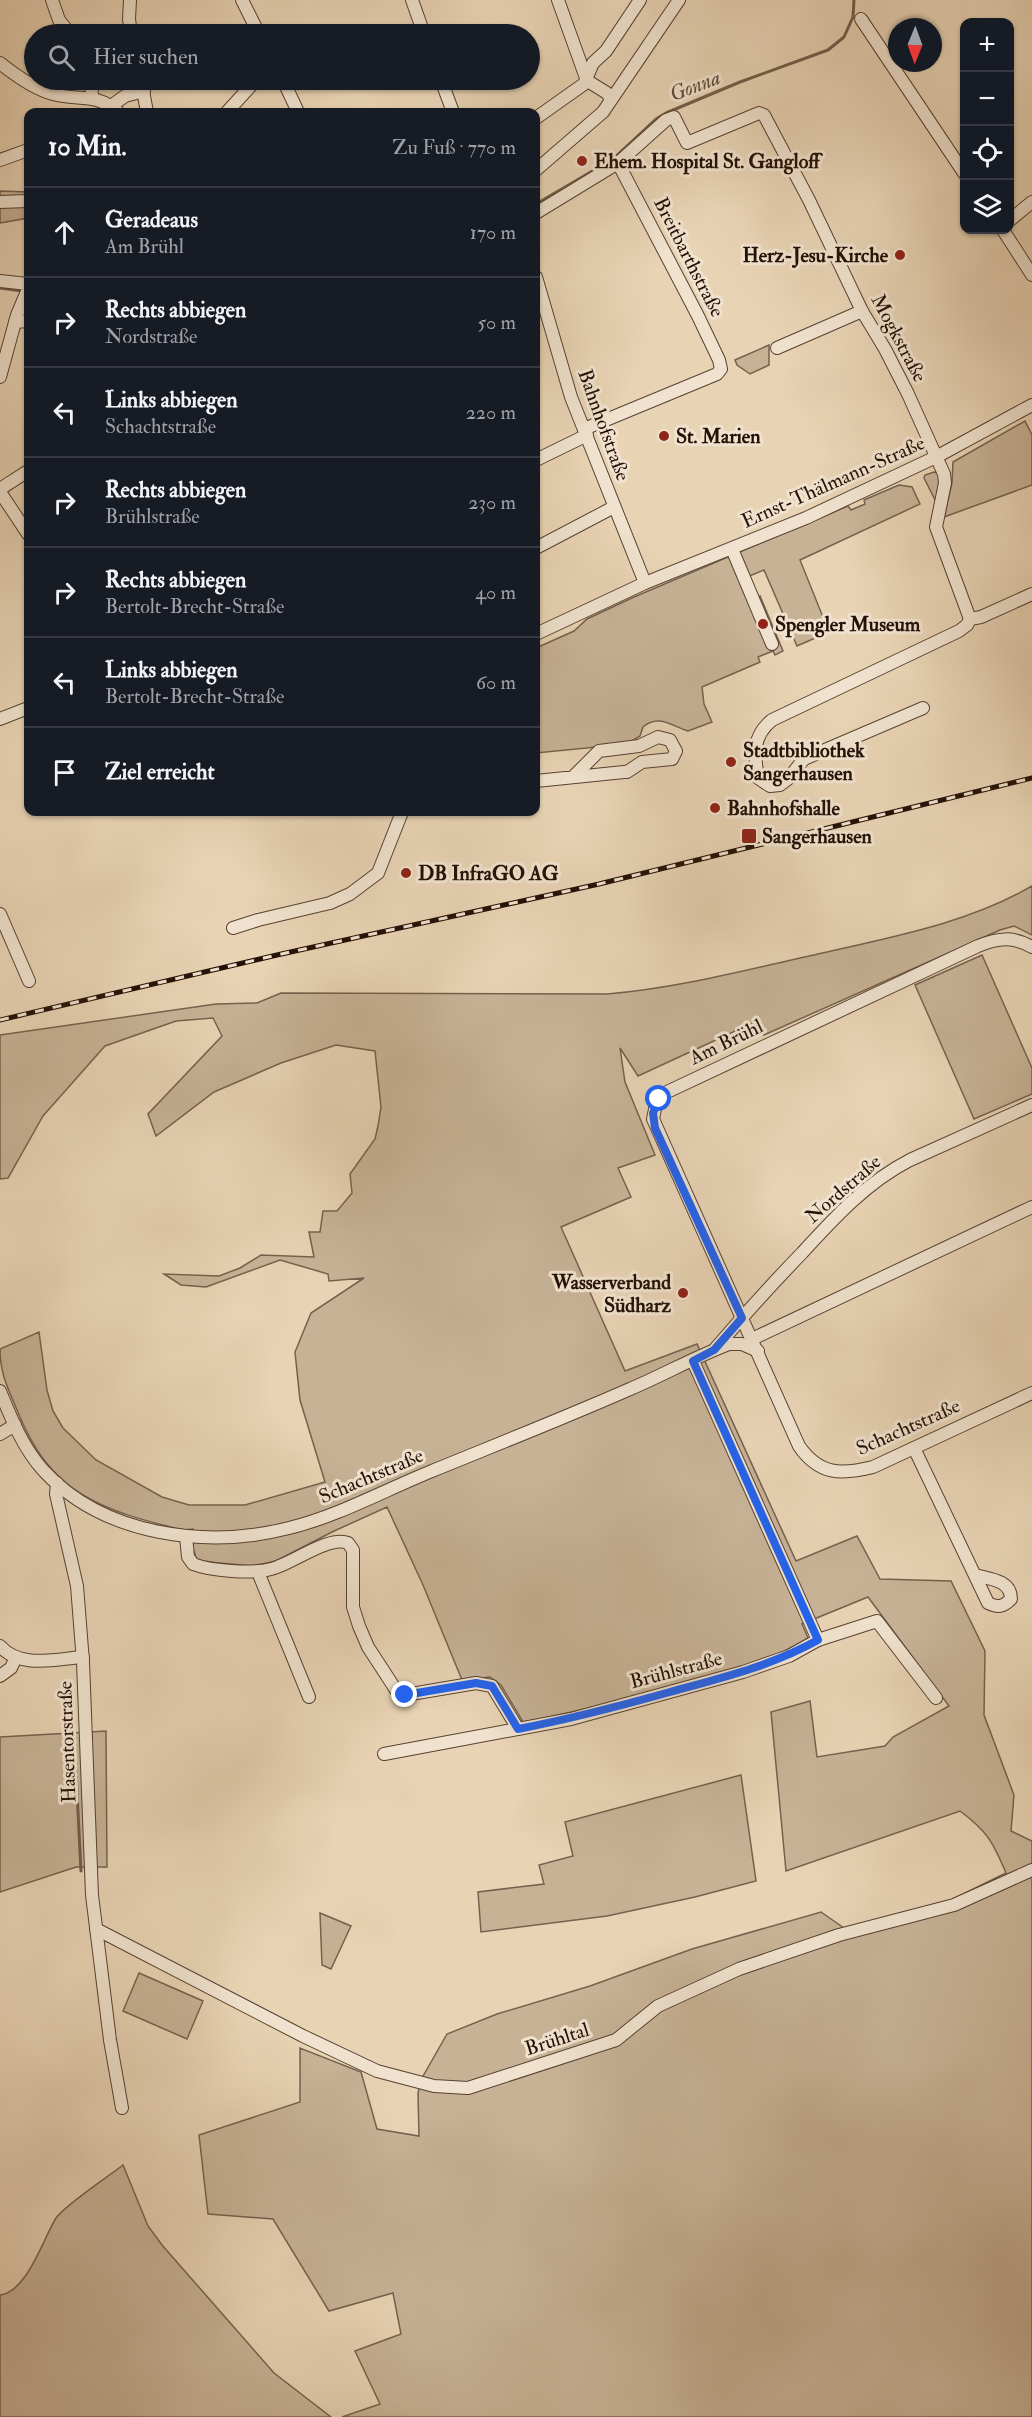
<!DOCTYPE html>
<html lang="de">
<meta charset="utf-8">
<style>
body{margin:0;font-family:"IM FELL Double Pica",serif;background:#242831;color:#f1f3f6}
.controls{position:absolute;right:18px;top:18px;display:grid;overflow:hidden;border-radius:12px;box-shadow:0 2px 4px #0004}
.controls button{width:54px;height:54px;display:grid;place-items:center;padding:0;border:0;border-bottom:2px solid #363941;background:#171b24;color:#f1f3f6;font:30px sans-serif}
.compass{position:absolute;left:888px;top:18px;width:54px;height:54px;border-radius:50%;background:#171b24;box-shadow:0 2px 4px #0004;rotate:181deg}
.stop{position:absolute;width:18px;height:18px;margin:-14px;border:4px solid #2563eb;border-radius:50%;background:#fff}
.stop.end{background:#2563eb;border-color:#fff;box-shadow:0 2px 6px #0008}
.list{margin:0;padding:0;list-style:none}
h2{display:flex;justify-content:space-between;align-items:center;height:78px;margin:0;padding:0 24px;font-size:26px}
h2 small{font-size:20px;font-weight:400;color:#9ea1a6}
.list li{display:grid;grid-template-columns:39px 1fr auto;gap:18px;align-items:center;box-sizing:border-box;height:90px;padding:0 24px;border-top:2px solid #363941}
.list b{display:block;font-size:22px;white-space:nowrap}
.list p{margin:0;font-size:20px;white-space:nowrap;color:#9ea1a6}
.list em{font-size:20px;font-style:normal;color:#9ea1a6}
.icon{flex:none;width:33px;height:33px;fill:none;stroke:currentColor;stroke-width:2;stroke-linecap:round;stroke-linejoin:round}
.map{position:relative;flex:none;width:1032px;height:2417px;overflow:hidden}
.search{position:absolute;background:#171b24;box-shadow:0 2px 4px #0004;left:24px;top:24px;width:516px;height:66px;display:flex;align-items:center;gap:15px;box-sizing:border-box;padding:0 21px;border-radius:33px;color:#9ea1a6;font-size:22px}
.panel{position:absolute;background:#171b24;box-shadow:0 2px 4px #0004;left:24px;top:108px;width:516px;height:708px;border-radius:12px}
.map>svg:first-child{display:block}
</style>
<div class="map">
<svg width="1032" height="2417" viewBox="0 0 1032 2417">
<rect width="100%" height="100%" fill="#e8d3b4"/>
<filter id="stains"><feTurbulence type="fractalNoise" baseFrequency=".00333" numOctaves="4"/><feColorMatrix values="0 0 0 0 .2 0 0 0 0 .09 0 0 0 0 .02 0 0 0 .5 -.17"/></filter>
<radialGradient id="worn" r=".72"><stop offset=".6" stop-color="#630" stop-opacity="0"/><stop offset="1" stop-color="#630" stop-opacity=".3"/></radialGradient>
<g fill="#c7b296" stroke="#76614e" stroke-width="1.5">
<polygon points="0,191 28,192 28,218 0,223"/>
<polygon points="769,345 769,365 750,374 737,365 735,360"/>
<polygon points="1025,421 1032,435 1032,485 944,517 952,483 953,462"/>
<polygon points="934,472 939,474 940,487 935,500 924,478 925,475"/>
<path d="M899,485L912,487L920,504L800,560L829,632L797,646L764,570L747,577L757,598L760,596L783,651L775,655L773,651L758,657L760,662L702,687L704,704L712,722L688,731C673,727 659,713 643,727L640,736L627,744L536,753V648L574,631L587,619L634,597L848,506L851,510L865,504L864,500Z"/>
<path d="M1032,886V935L1014,926L1000,930L764,1035L757,1021L638,1076L620,1048L625,1082L655,1155L618,1168L631,1197L561,1227L625,1371L697,1344L796,1561L857,1536L880,1579L951,1581L985,1651L984,1715L1014,1795L1011,1831L1032,1841V2417H342L380,2404L355,2351L401,2334L393,2293L329,2311L273,2219L208,2214L199,2135L300,2102V2048L361,2072L377,2129L419,2136L418,2093L422,2078L447,2034L497,2014L590,1986L692,1949L821,1912L844,1928L951,1900L1006,1873C993,1842 987,1831 960,1811L786,1871L771,1712L810,1701L817,1757L885,1746L893,1737L949,1706L868,1597L802,1624L808,1638C768,1664 720,1674 675,1686C624,1699 575,1713 523,1722L501,1685L490,1677L462,1680L423,1585L387,1507L332,1532L276,1561L253,1566L197,1561L193,1548V1529L183,1530C100,1510 50,1494 17,1410C8,1388 0,1374 0,1349L39,1332L47,1390L53,1411L63,1428L96,1460L162,1497L189,1505H245L325,1482L300,1400L295,1352L311,1313L364,1278L329,1281L328,1274L280,1260L206,1287L181,1285L164,1274L219,1276L240,1268L261,1255L314,1257L309,1232H320L323,1211H337L352,1193L350,1174L375,1139L378,1126L381,1107L375,1051L336,1045L281,1063L214,1092L156,1136L148,1114L222,1036L213,1018L176,1021L105,1046L43,1116L8,1178L0,1179V1035L216,1004L257,1003L281,993L607,994C678,988 745,970 814,955C887,938 967,924 1032,886Z"/>
<polygon points="982,955 1032,1068 1032,1094 974,1119 915,985"/>
<polygon points="106,1731 107,1867 76,1867 0,1892 0,1737"/>
<polygon points="741,1775 756,1881 695,1897 607,1916 481,1932 478,1892 544,1884 539,1865 573,1856 565,1822"/>
<polygon points="320,1913 351,1926 331,1969 322,1965"/>
<polygon points="139,1973 203,2001 187,2039 123,2011"/>
<path d="M123,2165L148,2226L162,2245L274,2373L331,2417H0V2295C27,2292 43,2239 56,2218C65,2205 109,2176 123,2165Z"/>
</g>
<g fill="none" stroke-linecap="round" stroke-linejoin="round">
<g stroke="#725d4b" stroke-width="3">
<polyline points="536,204 613,159 656,119 666,113 740,82 828,50 844,37 853,17 854,0"/>
<polyline points="0,288 22,291"/>
<polyline points="76,1772 81,1871"/>
</g>
<defs>
<g id="minor">
<polyline points="52,0 59,20 70,34"/>
<polyline points="130,0 129,19 131,34"/>
<polyline points="242,0 259,34"/>
<polyline points="412,0 424,34"/>
<polyline points="558,0 586,78"/>
<polyline points="861,19 964,173"/>
<path d="M0,63C15,75 35,89 53,94C78,101 96,92 118,112"/>
<polyline points="91,80 92,98"/>
<polyline points="141,80 147,112"/>
<polyline points="283,80 298,112"/>
<polyline points="441,80 453,112"/>
<polyline points="586,80 607,93 611,99"/>
<polyline points="111,106 125,96 144,91"/>
<polyline points="227,112 256,80"/>
<polyline points="536,118 584,84 593,63 606,51 640,0"/>
<polyline points="0,160 28,150"/>
<polyline points="536,170 603,112 679,0"/>
<polyline points="0,202 28,201"/>
<polyline points="536,213 618,163 666,120 674,117 687,143 759,113 764,115 809,200 862,311 885,349 908,394 944,474 945,483 936,527 970,619"/>
<polyline points="1010,220 1032,202"/>
<polyline points="1003,230 1032,275"/>
<polyline points="536,277 571,397 645,583"/>
<polyline points="0,281 28,284"/>
<polyline points="15,322 28,321"/>
<polyline points="777,348 862,311"/>
<polyline points="0,377 17,315 28,289"/>
<polyline points="584,429 717,374 721,369 719,360 698,316 618,163"/>
<polyline points="536,460 587,435"/>
<polyline points="0,489 28,471"/>
<polyline points="0,492 28,534"/>
<polyline points="536,548 614,507"/>
<polyline points="732,549 772,644"/>
<polyline points="970,619 981,617 1032,594"/>
<polyline points="536,634 645,583 806,518 936,457 1032,405"/>
<path d="M923,708L804,759L788,779L780,785L770,786L758,778C754,755 752,736 772,720L959,631L967,625L970,619"/>
<polyline points="0,719 28,708"/>
<polyline points="536,781 624,772 627,772 642,762 672,759 676,751 670,740 658,737 639,746 599,751 573,777"/>
<polyline points="0,914 29,981"/>
<polyline points="233,928 258,920 330,903 350,894 378,873 402,812"/>
<path d="M1032,947C1013,936 998,938 978,946L667,1092L656,1104L653,1119L799,1446C819,1475 841,1475 873,1467L1032,1393"/>
<polyline points="752,1339 1032,1207"/>
<path d="M715,1349C743,1316 772,1284 802,1253C834,1218 867,1182 910,1160L1032,1105"/>
<polyline points="693,1361 818,1640"/>
<path d="M0,1391C11,1418 23,1448 43,1470C103,1536 207,1549 289,1528C338,1516 385,1490 432,1471C498,1444 564,1418 630,1389C663,1375 695,1357 729,1344H742L758,1351"/>
<polyline points="0,1434 15,1425"/>
<path d="M914,1448L988,1603C998,1608 1003,1607 1011,1599C1011,1580 990,1579 975,1575"/>
<polyline points="57,1483 56,1494 77,1586 83,1662 92,1895 110,2040 122,2108"/>
<path d="M186,1536L188,1557L193,1564C211,1571 252,1574 271,1569C292,1564 329,1535 348,1543L353,1550V1607L359,1626L368,1647L396,1690L405,1695L476,1683L492,1686L518,1729"/>
<polyline points="260,1571 260,1577 309,1697"/>
<path d="M0,1646C20,1669 56,1659 83,1657"/>
<polyline points="0,1676 11,1668 16,1657"/>
<polyline points="384,1754 571,1719 743,1672 789,1656 818,1640 877,1621 936,1698"/>
<polyline points="96,1929 303,2036 377,2071 434,2086 468,2088 616,2040 658,2006 739,1969 839,1935 954,1905 1032,1870"/>
</g>
</defs>
<use href="#minor" stroke="#564132" stroke-width="14"/>
<use href="#minor" stroke="#f0e2ce" stroke-width="12"/>
<defs>
<polyline id="rail" points="0,1020 277,955 599,884 1032,778"/>
</defs>
<use href="#rail" stroke="#251006" stroke-width="5"/>
<use href="#rail" stroke="#f0e2ce" stroke-width="3" stroke-dasharray="9" stroke-linecap="butt"/>
</g>
<g fill="none" stroke-linecap="round" stroke-linejoin="round">
<path stroke="#2563eb" stroke-width="8" d="M405,1695L476,1683L492,1686L518,1729C570,1719 620,1706 670,1692C721,1678 771,1666 818,1640L693,1361L714,1350L742,1318L655,1128L653,1113L659,1099"/>
</g>
<g fill="#8f2418" stroke="#f0e2ce" stroke-width="2">
<circle cx="582" cy="161" r="6"/>
<circle cx="900" cy="255" r="6"/>
<circle cx="664" cy="436" r="6"/>
<circle cx="763" cy="624" r="6"/>
<circle cx="731" cy="762" r="6"/>
<circle cx="715" cy="808" r="6"/>
<rect x="741" y="828" width="16" height="16" rx="3"/>
<circle cx="406" cy="873" r="6"/>
<circle cx="683" cy="1293" r="6"/>
</g>
<g text-anchor="middle" dominant-baseline="central" stroke-width="6" stroke-linejoin="round" paint-order="stroke">
<g font-size="20" font-weight="bold" fill="#251006" stroke="#f0e2ce" text-anchor="start">
<text x="594" y="161">Ehem. Hospital St. Gangloff</text>
<text x="888" y="255" text-anchor="end">Herz-Jesu-Kirche</text>
<text x="676" y="436">St. Marien</text>
<text x="775" y="624">Spengler Museum</text>
<text x="743" y="750">Stadtbibliothek<tspan x="743" dy="23">Sangerhausen</tspan></text>
<text x="727" y="808">Bahnhofshalle</text>
<text x="762" y="836">Sangerhausen</text>
<text x="418" y="873">DB InfraGO AG</text>
<text x="671" y="1282" text-anchor="end">Wasserverband<tspan x="671" dy="23">Südharz</tspan></text>
</g>
<g font-size="20" fill="#251006" stroke="#f0e2ce">
<text transform="translate(689 257) rotate(63)">Breitbarthstraße</text>
<text transform="translate(899 338) rotate(62)">Mogkstraße</text>
<text transform="translate(604 425) rotate(70)">Bahnhofstraße</text>
<text transform="translate(833 482) rotate(-24)">Ernst-Thälmann-Straße</text>
<text transform="translate(726 1042) rotate(-26)">Am Brühl</text>
<text transform="translate(843 1189) rotate(-41)">Nordstraße</text>
<text transform="translate(908 1427) rotate(-24)">Schachtstraße</text>
<text transform="translate(371 1476) rotate(-23)">Schachtstraße</text>
<text transform="translate(676 1670) rotate(-15)">Brühlstraße</text>
<text transform="translate(67 1742) rotate(-92)">Hasentorstraße</text>
<text transform="translate(557 2039) rotate(-18)">Brühltal</text>
</g>
<g font-size="21" font-style="italic" fill="#5f4a3a" stroke="#f0e2ce">
<text transform="translate(695 86) rotate(-21)">Gonna</text>
</g>
</g>
<rect width="100%" height="100%" filter="url(#stains)"/>
<rect width="100%" height="100%" fill="url(#worn)"/>
</svg>
<div class="controls">
<button>+</button>
<button>−</button>
<button><svg class="icon" aria-label="locate" viewBox="0 0 24 24"><circle cx="12" cy="12" r="6"/><path d="M12 2v4M12 18v4M2 12h4M18 12h4"/></svg></button>
<button><svg class="icon" aria-label="layers" viewBox="0 0 24 24"><path d="M12 4l9 5-9 5-9-5zM3 14l9 5 9-5"/></svg></button>
</div>
<svg class="compass" viewBox="-18 -18 36 36"><path d="M0-13l5 13h-10z" fill="#e53935"/><path d="M0 13l5-13h-10z" fill="#9ea1a6"/></svg>
<div class="stop" style="left:659px;top:1099px"></div>
<div class="stop end" style="left:405px;top:1695px"></div>
<div class="search"><svg class="icon" aria-label="search" viewBox="0 0 24 24"><circle cx="10" cy="10" r="6"/><path d="M15 15l6 6"/></svg>Hier suchen</div>
<section class="panel">
<h2>10 Min.<small>Zu Fuß · 770 m</small></h2>
<ul class="list">
<li><svg class="icon" aria-label="ahead" viewBox="0 0 24 24"><path d="M12 20V5M6 11l6-6 6 6"/></svg><div><b>Geradeaus</b><p>Am Brühl</p></div><em>170 m</em></li>
<li><svg class="icon" aria-label="right" viewBox="0 0 24 24"><path d="M7 20v-9h11M14 6l5 5-5 5"/></svg><div><b>Rechts abbiegen</b><p>Nordstraße</p></div><em>50 m</em></li>
<li><svg class="icon" aria-label="left" viewBox="0 0 24 24"><path d="M17 20v-9H6M10 6l-5 5 5 5"/></svg><div><b>Links abbiegen</b><p>Schachtstraße</p></div><em>220 m</em></li>
<li><svg class="icon" aria-label="right" viewBox="0 0 24 24"><path d="M7 20v-9h11M14 6l5 5-5 5"/></svg><div><b>Rechts abbiegen</b><p>Brühlstraße</p></div><em>230 m</em></li>
<li><svg class="icon" aria-label="right" viewBox="0 0 24 24"><path d="M7 20v-9h11M14 6l5 5-5 5"/></svg><div><b>Rechts abbiegen</b><p>Bertolt-Brecht-Straße</p></div><em>40 m</em></li>
<li><svg class="icon" aria-label="left" viewBox="0 0 24 24"><path d="M17 20v-9H6M10 6l-5 5 5 5"/></svg><div><b>Links abbiegen</b><p>Bertolt-Brecht-Straße</p></div><em>60 m</em></li>
<li><svg class="icon" aria-label="arrive" viewBox="0 0 24 24"><path d="M6 21V4h12l-3 4 3 4H6"/></svg><div><b>Ziel erreicht</b></div></li>
</ul>
</section>
</div>
